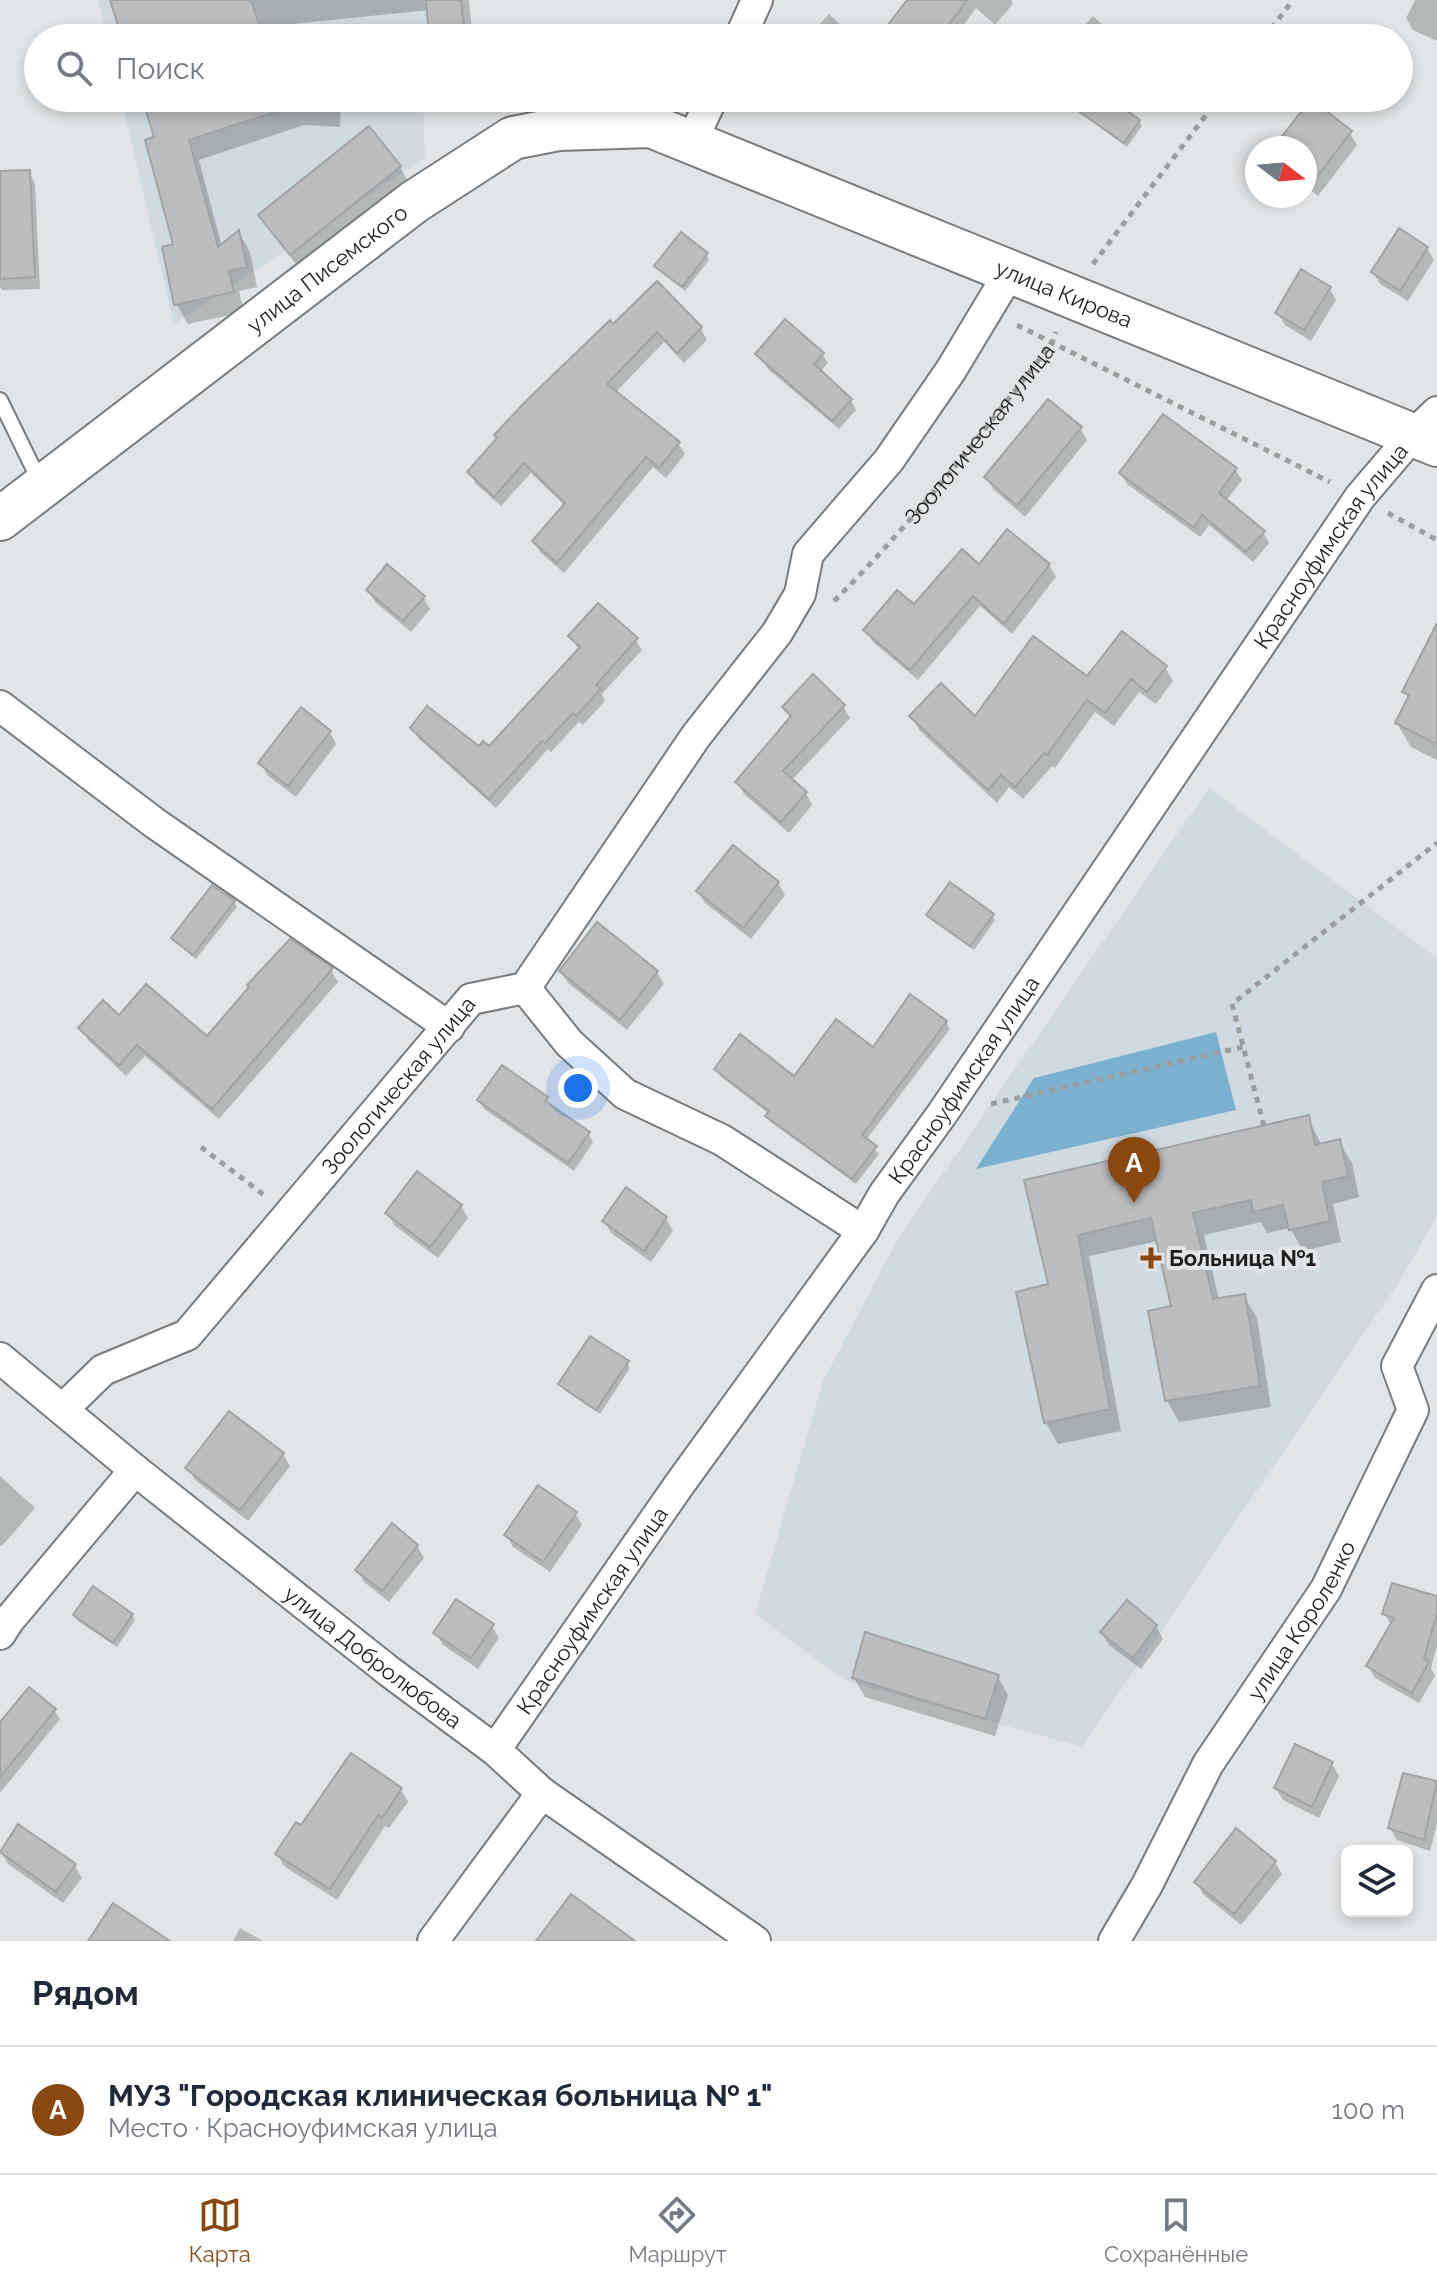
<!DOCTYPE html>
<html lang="ru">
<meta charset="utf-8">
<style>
body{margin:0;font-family:Raleway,sans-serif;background:#f2f2f3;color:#1f2937}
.controls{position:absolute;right:24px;bottom:24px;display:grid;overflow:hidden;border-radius:12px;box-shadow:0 4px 12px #0003}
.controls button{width:72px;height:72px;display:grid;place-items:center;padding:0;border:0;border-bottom:2px solid #e0e1e3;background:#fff;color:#1f2937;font:40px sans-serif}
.compass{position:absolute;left:1245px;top:136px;width:72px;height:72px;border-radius:50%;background:#fff;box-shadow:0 4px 12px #0003;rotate:106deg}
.you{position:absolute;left:578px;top:1088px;width:28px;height:28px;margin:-20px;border:6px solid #fff;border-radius:50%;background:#1a73e8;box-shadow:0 0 0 12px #1a73e833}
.badge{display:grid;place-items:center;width:52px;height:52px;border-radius:50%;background:#884810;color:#fff;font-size:26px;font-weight:700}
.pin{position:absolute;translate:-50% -66px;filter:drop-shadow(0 2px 4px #0008)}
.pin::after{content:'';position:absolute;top:42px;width:28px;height:24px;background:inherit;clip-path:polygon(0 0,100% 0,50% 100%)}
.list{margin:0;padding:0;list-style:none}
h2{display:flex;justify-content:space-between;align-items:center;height:104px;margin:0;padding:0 32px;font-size:34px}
h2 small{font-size:26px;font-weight:400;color:#747a83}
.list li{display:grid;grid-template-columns:52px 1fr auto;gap:24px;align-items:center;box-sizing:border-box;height:128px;padding:0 32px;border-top:2px solid #e0e1e3}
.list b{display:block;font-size:30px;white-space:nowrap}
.list p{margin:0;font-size:26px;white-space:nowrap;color:#747a83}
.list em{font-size:26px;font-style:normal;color:#747a83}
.icon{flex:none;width:44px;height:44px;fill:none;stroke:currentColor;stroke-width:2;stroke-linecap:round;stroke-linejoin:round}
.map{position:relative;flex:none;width:1437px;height:1941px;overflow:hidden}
.search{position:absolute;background:#fff;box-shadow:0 4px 12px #0003;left:24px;right:24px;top:24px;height:88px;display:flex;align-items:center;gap:20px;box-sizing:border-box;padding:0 28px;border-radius:44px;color:#747a83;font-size:30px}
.sheet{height:232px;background:#fff}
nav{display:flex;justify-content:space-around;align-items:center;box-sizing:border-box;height:112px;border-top:2px solid #e0e1e3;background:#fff;font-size:22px;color:#747a83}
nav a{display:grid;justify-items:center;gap:4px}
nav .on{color:#884810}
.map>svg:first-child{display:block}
</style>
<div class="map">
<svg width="1437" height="1941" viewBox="0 0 1437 1941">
<rect width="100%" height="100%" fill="#e2e5e7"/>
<g fill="#d0dae1">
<polygon points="98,0 462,0 468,38 107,38"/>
<polygon points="121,98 423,98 425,158 174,324"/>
<polygon points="1209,788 1437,958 1437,1216 1401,1279 1082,1747 844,1680 755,1614 823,1381 899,1237"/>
</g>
<polygon fill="#7bb0cf" points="1216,1032 1236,1110 976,1169 1034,1078"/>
<g fill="#0003">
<polygon points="112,0 469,0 473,38 431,38 429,10 263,27 266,38 125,38"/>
<polygon points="909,0 1011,0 1013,4 995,25 976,8 954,38 893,38"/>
<polygon points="1415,0 1437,0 1437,41 1413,30 1406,18"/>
<polygon points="829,14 855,38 807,38"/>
<polygon points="1093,16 1117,38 1073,38"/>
<polygon points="144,98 341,98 340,127 304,125 199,160 222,247 239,233 250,252 257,287 239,291 244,312 188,324 176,304 175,246 157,139"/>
<polygon points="1095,98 1109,101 1110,98 1118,98 1113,103 1139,121 1142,126 1127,147 1087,118 1084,113"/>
<polygon points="1350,133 1357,145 1318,196 1305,186 1305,148 1275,148"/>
<polygon points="400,167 410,185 302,272 272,233 261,215"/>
<polygon points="29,172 35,184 40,289 2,290 0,287 0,173"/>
<polygon points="1427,248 1434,260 1408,301 1380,284 1373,272"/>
<polygon points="706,254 709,260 685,291 657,266"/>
<polygon points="657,284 701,329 707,340 684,363 664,342 615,393 678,443 685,454 666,478 653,467 564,573 540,552 534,541 565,506 531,473 501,506 476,484 470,473"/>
<polygon points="1329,288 1336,300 1311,341 1285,325 1278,313"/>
<polygon points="822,354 828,363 820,372 851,400 856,410 839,429 768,369 762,358"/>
<polygon points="1080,428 1087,440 1025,517 993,489 986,477"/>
<polygon points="1235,469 1242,480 1226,501 1263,532 1269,543 1253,562 1209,525 1200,537 1127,484 1121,473"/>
<polygon points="1049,565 1056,577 1012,634 980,606 918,680 873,642 866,630 914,607 979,567"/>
<polygon points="368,590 423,597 430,609 411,632 375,602"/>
<polygon points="570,637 636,640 642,650 602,694 605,701 583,725 579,722 551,752 548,749 496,808 418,738 412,728 479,749 489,749 580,650"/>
<polygon points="1437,643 1437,760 1411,747 1397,723 1409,699 1404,692"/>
<polygon points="1165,667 1173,681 1156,704 1139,692 1114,726 1095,712 1055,768 1052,766 1023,799 1009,787 997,803 919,730 911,716 975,719 1088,679"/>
<polygon points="843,706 850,718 791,781 806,793 812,805 789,833 744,794 737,782 791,719 785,707"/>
<polygon points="330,732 336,744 296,797 267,775 261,763"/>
<polygon points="778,883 785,895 751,939 705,903 698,891"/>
<polygon points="234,902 237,907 196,959 176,943 173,938"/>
<polygon points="929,915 992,915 995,920 974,950 932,920"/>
<polygon points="331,970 338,982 219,1119 145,1056 126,1076 88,1040 81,1028 119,1018 208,1039"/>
<polygon points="561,971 657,972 664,984 627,1030 568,983"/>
<polygon points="946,1022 950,1029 866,1140 879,1154 856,1184 771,1122 769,1114 720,1076 716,1069 795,1079"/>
<polygon points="547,1098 553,1109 588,1133 593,1142 574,1171 484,1109 479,1101"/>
<polygon points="1308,1118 1322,1146 1339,1142 1352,1163 1359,1197 1333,1204 1341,1242 1303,1251 1290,1228 1267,1233 1261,1222 1204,1235 1219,1300 1244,1296 1257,1318 1271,1407 1179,1422 1167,1401 1174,1308 1158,1241 1089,1256 1121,1431 1058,1444 1046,1423 1019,1293 1050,1286 1027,1181"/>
<polygon points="461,1206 468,1218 438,1258 395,1226 388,1214"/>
<polygon points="666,1219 673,1231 651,1262 611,1233 604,1221"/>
<polygon points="627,1363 630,1368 600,1414 564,1390 561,1384"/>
<polygon points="283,1454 290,1466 248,1521 195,1480 188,1468"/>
<polygon points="0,1476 35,1508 2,1546 0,1545"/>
<polygon points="575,1513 582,1525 550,1572 513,1547 506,1535"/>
<polygon points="417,1546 424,1558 389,1602 364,1582 357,1570"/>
<polygon points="1437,1598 1437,1646 1431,1668 1435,1676 1419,1703 1375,1678 1368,1666 1391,1626 1385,1614"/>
<polygon points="132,1615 135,1620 117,1647 78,1621 75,1616"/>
<polygon points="492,1626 499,1638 478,1669 443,1645 436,1633"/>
<polygon points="1156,1626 1163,1639 1141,1669 1109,1645 1102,1633"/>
<polygon points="998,1677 1008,1695 995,1736 865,1697 854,1678"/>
<polygon points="54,1710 60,1719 0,1793 0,1726"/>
<polygon points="1332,1764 1339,1776 1319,1818 1283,1800 1276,1788"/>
<polygon points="1405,1775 1437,1783 1437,1823 1430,1851 1397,1840 1390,1828"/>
<polygon points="401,1790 408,1802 389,1828 385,1826 337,1900 284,1866 277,1854 301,1828"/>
<polygon points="1,1852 75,1866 82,1878 63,1903 8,1864"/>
<polygon points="1275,1862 1282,1874 1241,1925 1203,1894 1197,1882"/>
<polygon points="240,1928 263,1941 233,1941"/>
</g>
<g fill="#bbbdbf" stroke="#a1a4a5" stroke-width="2">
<polygon points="110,0 251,0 263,38 122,38"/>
<polygon points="426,0 461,0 465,38 429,38"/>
<polygon points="907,0 967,0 939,38 878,38"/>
<polygon points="142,98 298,98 299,104 189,140 218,247 239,230 247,267 229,271 234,292 174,305 162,247 173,244 145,140 154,137"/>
<polygon points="1060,98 1109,98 1140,120 1124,143"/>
<polygon points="1311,99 1352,131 1305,192 1305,148 1273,148"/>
<polygon points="369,126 401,166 290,255 258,215"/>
<polygon points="30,170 35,277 0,279 0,171"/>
<polygon points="1399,228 1428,247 1400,291 1371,272"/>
<polygon points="681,232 708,253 682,287 654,266"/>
<polygon points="1301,269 1331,287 1304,330 1275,313"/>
<polygon points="657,281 702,327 677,353 657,332 607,384 680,442 659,468 646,457 557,563 532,541 565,503 524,463 494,497 467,472 497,438 494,435 526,401 610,320 613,324"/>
<polygon points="785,319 824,353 814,364 852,399 832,421 755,354"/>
<polygon points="1048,399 1082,427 1017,506 984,477"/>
<polygon points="1163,414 1237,468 1219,493 1265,531 1246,552 1202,515 1194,528 1119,473"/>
<polygon points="1007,529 1050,564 1004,624 973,596 910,670 863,630 897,590 914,604 962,549 979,564"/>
<polygon points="387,564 425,596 403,621 366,590"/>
<polygon points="598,603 638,638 596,685 601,689 576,716 573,713 545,743 542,741 489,799 410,728 427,706 479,746 483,741 489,746 580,647 568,636"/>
<polygon points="1437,623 1437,744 1395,723 1409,695 1402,692"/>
<polygon points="1122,631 1167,666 1147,692 1131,679 1105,713 1087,700 1047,755 1044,753 1015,787 1001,775 988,790 909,716 941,683 975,716 1033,636 1087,676"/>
<polygon points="813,674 845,705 783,771 807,792 781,822 735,782 791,716 782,707"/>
<polygon points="301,707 331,731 288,786 258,763"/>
<polygon points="733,845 779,882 743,928 696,891"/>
<polygon points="950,882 994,914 970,946 926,915"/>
<polygon points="212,885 235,901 193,955 171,938"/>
<polygon points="597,922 658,971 620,1020 559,971"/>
<polygon points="290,939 333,968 212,1109 137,1045 119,1065 78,1028 103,1000 119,1015 146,984 207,1036 249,987 247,985"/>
<polygon points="910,994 947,1021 862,1135 877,1146 852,1179 765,1116 769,1111 714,1069 740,1034 794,1076 836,1019 873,1047"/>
<polygon points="502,1065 548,1097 545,1101 590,1132 568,1163 477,1100"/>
<polygon points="1309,1115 1315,1145 1340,1139 1348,1176 1322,1182 1330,1221 1289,1230 1283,1205 1253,1212 1251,1200 1193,1213 1213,1299 1245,1294 1260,1386 1165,1401 1148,1311 1171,1306 1151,1218 1078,1235 1110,1409 1044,1423 1016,1292 1048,1284 1024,1180"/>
<polygon points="417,1171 462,1205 430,1247 385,1213"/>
<polygon points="626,1187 667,1217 644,1251 602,1221"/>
<polygon points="590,1336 629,1361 596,1410 558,1384"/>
<polygon points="229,1411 284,1453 240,1510 185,1468"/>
<polygon points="538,1485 577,1512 543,1562 504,1535"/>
<polygon points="392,1523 418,1545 382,1591 355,1570"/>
<polygon points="1392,1583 1437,1596 1437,1613 1424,1659 1429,1662 1412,1693 1366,1666 1394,1618 1382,1614"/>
<polygon points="93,1586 133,1614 113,1643 73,1615"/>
<polygon points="456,1599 494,1624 471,1658 433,1633"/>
<polygon points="1127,1600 1157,1625 1133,1658 1100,1632"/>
<polygon points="865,1632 999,1675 985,1719 852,1678"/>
<polygon points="29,1687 56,1709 0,1777 0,1722"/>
<polygon points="1295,1744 1333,1762 1312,1807 1274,1788"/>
<polygon points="351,1753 402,1788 382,1818 378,1815 330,1889 275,1854 296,1822 301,1825"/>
<polygon points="1403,1773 1437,1781 1424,1840 1388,1828"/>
<polygon points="18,1824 76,1864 56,1892 0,1852"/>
<polygon points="1236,1828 1276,1861 1234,1914 1194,1882"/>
<polygon points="571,1894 635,1941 536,1941"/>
<polygon points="113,1903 170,1941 88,1941"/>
</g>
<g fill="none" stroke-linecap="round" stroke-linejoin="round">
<defs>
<polyline id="service" points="0,400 40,482"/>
<g id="minor">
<polyline points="740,38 757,0"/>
<polyline points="691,143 712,98"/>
<polyline points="0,706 156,824 449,1027"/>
<polyline points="525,988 569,1043 625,1094 722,1140 863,1231"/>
<path id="s2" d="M0,1358L135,1470L390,1672L495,1750L542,1793L755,1941"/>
<path id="s3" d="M63,1409L103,1370L187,1335L471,999L525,988L696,736L777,633L800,594L808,554L889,460L951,370L1010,272"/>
<polyline points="0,1634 9,1620 135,1470"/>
<path id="s4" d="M495,1750L679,1485L863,1231L884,1194L942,1114L1360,497L1412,436L1437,412"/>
<polyline points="433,1941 542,1793"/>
<path id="s5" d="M1114,1941L1147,1885L1208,1764L1326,1589L1413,1410L1397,1366L1437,1290"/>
</g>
<g id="secondary">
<path id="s6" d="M0,519L414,202L513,138L559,129L651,126L1437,445"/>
</g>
</defs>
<use href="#service" stroke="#787b7d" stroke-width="18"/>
<use href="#minor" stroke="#787b7d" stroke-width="34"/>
<use href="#secondary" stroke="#787b7d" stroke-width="46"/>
<g stroke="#9b9e9f" stroke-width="5" stroke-dasharray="6 6" stroke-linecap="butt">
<polyline points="1264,38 1293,0"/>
<polyline points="1093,264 1219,98"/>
<polyline points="1017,325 1330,482"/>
<polyline points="1388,513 1437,540"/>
<path id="s1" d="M834,601C914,522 983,432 1052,343L1056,332"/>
<polyline points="991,1104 1243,1047"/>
<polyline points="1264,1126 1232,1004 1437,843"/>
<polyline points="201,1147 264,1195"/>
</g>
<use href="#service" stroke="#fff" stroke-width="14"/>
<use href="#minor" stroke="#fff" stroke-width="30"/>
<use href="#secondary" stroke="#fff" stroke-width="42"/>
</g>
<path fill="#884810" stroke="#e2e5e7" stroke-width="3" d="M1147 1246h8v8h8v8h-8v8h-8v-8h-8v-8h8z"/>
<g text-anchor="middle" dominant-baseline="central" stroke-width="8" stroke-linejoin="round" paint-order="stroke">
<g font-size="22" fill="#1d1e1e" stroke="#e2e5e7">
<text stroke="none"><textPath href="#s6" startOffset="412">улица Писемского</textPath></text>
<text stroke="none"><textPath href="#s6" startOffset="1224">улица Кирова</textPath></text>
<text stroke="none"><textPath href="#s1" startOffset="222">Зоологическая улица</textPath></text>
<text stroke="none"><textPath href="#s4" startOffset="1466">Красноуфимская улица</textPath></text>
<text stroke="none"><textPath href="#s4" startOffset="818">Красноуфимская улица</textPath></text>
<text stroke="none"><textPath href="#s3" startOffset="474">Зоологическая улица</textPath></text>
<text stroke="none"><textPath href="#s4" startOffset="170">Красноуфимская улица</textPath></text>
<text stroke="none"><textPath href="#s5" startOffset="372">улица Короленко</textPath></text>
<text stroke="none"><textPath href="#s2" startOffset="478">улица Добролюбова</textPath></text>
</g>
<g font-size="22" font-weight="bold" fill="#1d1e1e" stroke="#e2e5e7" text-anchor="start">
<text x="1169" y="1258">Больница №1</text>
</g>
</g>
</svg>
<div class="controls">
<button><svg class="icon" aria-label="layers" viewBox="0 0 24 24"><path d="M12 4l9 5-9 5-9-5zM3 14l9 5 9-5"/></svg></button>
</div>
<svg class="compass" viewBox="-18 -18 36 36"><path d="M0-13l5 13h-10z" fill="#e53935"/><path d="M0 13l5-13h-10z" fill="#747a83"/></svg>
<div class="you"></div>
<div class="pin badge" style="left:1134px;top:1203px">A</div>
<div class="search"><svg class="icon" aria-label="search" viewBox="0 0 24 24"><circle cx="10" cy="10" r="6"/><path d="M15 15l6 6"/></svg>Поиск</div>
</div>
<section class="sheet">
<h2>Рядом<small></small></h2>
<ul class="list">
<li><span class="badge">A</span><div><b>МУЗ &quot;Городская клиническая больница № 1&quot;</b><p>Место · Красноуфимская улица</p></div><em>100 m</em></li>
</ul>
</section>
<nav>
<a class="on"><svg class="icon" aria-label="map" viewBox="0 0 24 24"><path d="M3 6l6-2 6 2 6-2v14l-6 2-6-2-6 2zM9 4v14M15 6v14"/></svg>Карта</a>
<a><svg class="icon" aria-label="directions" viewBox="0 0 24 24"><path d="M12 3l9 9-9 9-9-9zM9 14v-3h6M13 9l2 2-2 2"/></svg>Маршрут</a>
<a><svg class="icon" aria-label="saved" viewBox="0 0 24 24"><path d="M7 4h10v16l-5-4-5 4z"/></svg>Сохранённые</a>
</nav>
